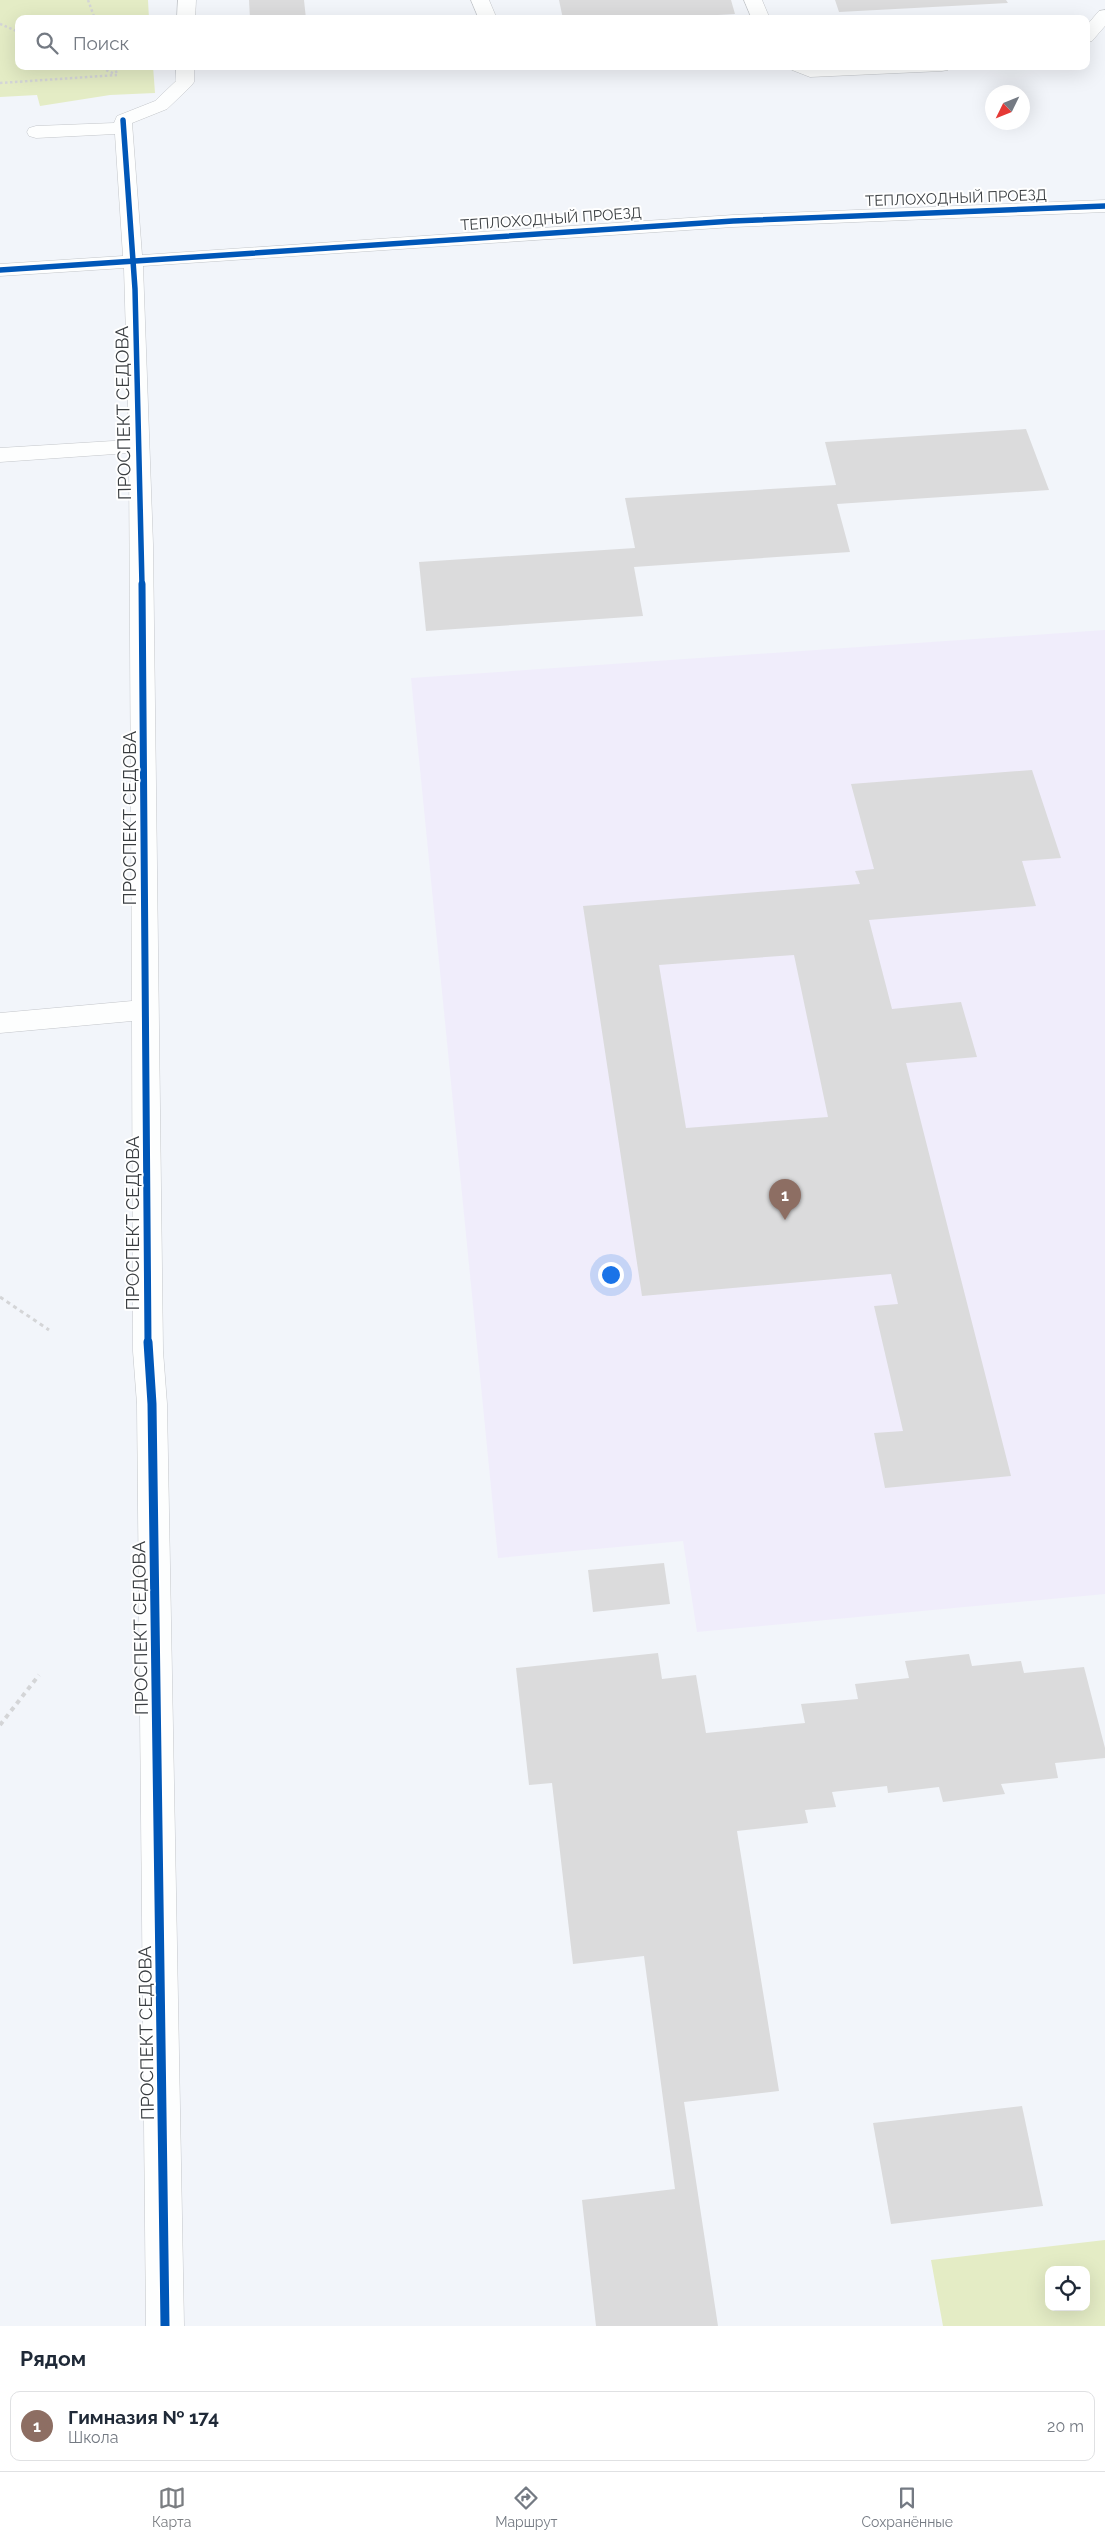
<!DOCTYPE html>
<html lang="ru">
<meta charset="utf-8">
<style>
body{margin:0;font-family:Raleway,sans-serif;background:#f6f6f7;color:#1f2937}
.controls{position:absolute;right:15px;bottom:15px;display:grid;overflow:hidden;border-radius:10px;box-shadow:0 5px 20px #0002}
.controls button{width:45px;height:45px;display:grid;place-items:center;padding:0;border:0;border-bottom:1px solid #e0e1e3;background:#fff;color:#1f2937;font:25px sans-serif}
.compass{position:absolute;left:985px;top:85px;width:45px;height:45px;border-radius:50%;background:#fff;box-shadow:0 5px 20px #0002;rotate:227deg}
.you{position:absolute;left:610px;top:1274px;width:18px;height:18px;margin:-12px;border:4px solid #fff;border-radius:50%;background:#1a73e8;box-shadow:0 0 0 8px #1a73e833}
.badge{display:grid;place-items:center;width:32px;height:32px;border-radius:50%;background:#7a7d81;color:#fff;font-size:16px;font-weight:700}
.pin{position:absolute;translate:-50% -41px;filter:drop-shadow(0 1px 2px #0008)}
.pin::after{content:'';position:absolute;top:26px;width:18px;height:15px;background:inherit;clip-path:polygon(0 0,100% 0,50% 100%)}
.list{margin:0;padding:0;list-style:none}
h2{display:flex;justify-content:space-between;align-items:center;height:65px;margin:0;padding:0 20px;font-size:21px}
h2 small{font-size:16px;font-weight:400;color:#747a83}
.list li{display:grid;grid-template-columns:32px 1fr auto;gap:15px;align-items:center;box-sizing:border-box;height:70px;margin:0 10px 10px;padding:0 10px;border:1px solid #e0e1e3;border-radius:10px}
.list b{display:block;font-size:19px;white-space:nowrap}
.list p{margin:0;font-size:16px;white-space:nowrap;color:#747a83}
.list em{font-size:16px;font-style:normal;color:#747a83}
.icon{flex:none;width:28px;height:28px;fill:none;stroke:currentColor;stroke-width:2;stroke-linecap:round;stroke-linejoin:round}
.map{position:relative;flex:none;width:1105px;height:2326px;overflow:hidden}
.search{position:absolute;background:#fff;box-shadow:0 5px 20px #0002;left:15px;right:15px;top:15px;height:55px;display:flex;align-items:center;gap:12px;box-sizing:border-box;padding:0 18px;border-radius:10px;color:#747a83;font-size:19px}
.sheet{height:145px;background:#fff}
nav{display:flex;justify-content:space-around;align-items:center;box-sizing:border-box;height:70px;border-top:1px solid #e0e1e3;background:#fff;font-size:14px;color:#747a83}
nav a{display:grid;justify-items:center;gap:2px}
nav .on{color:#7a7d81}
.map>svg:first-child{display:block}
</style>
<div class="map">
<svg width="1105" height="2326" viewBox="0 0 1105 2326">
<rect width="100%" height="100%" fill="#f2f5fa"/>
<polygon fill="#f0edfb" points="1105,630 1105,1594 697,1632 683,1541 498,1558 411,678"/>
<g fill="#e4ecc5" fill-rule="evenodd">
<polygon points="0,0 148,0 149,19 19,19 19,66 153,66 155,93 110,95 40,106 37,95 0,97"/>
<path d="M1105,2240V2326H943L931,2260ZM1049,2270H1086V2307H1049Z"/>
</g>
<g fill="#dbdbdc" fill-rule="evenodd">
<polygon points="249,0 304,0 306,19 250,19"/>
<polygon points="559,0 731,0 735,14 649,19 563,19"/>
<polygon points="835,0 1006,0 1008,3 839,12"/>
<polygon points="1026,429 1049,490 837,504 850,552 634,567 643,616 426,631 419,562 635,548 625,498 836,485 825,442"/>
<path d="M1032,770L1061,858L1022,861L1036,906L869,920L892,1009L961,1002L977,1057L906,1063L1011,1476L885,1488L874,1433L903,1431L874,1306L898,1304L891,1274L642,1296L583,906L860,884L855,871L874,869L851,784ZM794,955L828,1117L686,1128L659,965Z"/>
<polygon points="664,1563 670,1604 593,1612 588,1570"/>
<polygon points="658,1653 662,1679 696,1675 706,1733 805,1723 801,1704 858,1699 855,1684 909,1678 905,1661 969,1654 972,1666 1021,1661 1024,1673 1084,1667 1105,1748 1105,1758 1055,1763 1058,1778 1001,1784 1005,1794 943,1802 939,1787 888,1793 887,1786 832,1792 836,1807 805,1810 808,1823 737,1831 779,2091 684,2102 718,2326 596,2326 582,2200 675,2189 644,1956 573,1964 552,1783 529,1785 516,1668"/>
<polygon points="1022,2106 1043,2206 891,2224 873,2123"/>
</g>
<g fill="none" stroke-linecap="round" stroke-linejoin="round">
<defs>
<g id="minor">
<polygon points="178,0 196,0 195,19 177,19"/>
<polygon points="471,0 489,0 497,19 479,19"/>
<polygon points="744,0 762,0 770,19 752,19"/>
<polygon points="1105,10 1105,26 1092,41 1086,42 1086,26 1099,11"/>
<polygon points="176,66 194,66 194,82 191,86 167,109 132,123 142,255 733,215 1105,200 1105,212 733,227 143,266 153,545 163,1351 167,1404 184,2326 146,2326 137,1404 133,1351 132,1021 0,1033 0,1013 132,1001 129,453 0,462 0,448 129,440 124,268 0,276 0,264 123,256 115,134 36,138 29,136 27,132 29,128 36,126 114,123 117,116 155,101 176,81"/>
<polygon points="789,66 951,66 948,70 942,71 810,77 792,70"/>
</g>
</defs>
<use href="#minor" stroke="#c3c6ca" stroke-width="1"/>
<g stroke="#d4d5d7" stroke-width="2.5" stroke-dasharray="2.5 2.5" stroke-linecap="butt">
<polyline points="88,0 95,19"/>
<polyline points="0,24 19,32"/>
<polyline points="97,66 115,74"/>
<polyline points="114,66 117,74"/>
<polyline points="0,83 117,75"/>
</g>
<polyline stroke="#d4d5d7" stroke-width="3" stroke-dasharray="4 4" stroke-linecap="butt" points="0,1297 49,1330"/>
<polyline stroke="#d4d5d7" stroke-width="4" stroke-dasharray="4.5 4.5" stroke-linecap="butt" points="0,1725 39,1675"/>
<use href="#minor" fill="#fdfefe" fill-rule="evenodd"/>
<defs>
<g id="cycleway-far2">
<polyline points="123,120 135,289 142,585"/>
<polyline points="0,270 733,221 1105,206"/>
</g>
<polyline id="cycleway-far1" points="142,584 148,1344"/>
<polyline id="cycleway" points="148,1342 152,1404 165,2326"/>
</defs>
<use href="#cycleway-far2" stroke="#fff" stroke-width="8"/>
<use href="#cycleway-far1" stroke="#fff" stroke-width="10"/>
<use href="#cycleway" stroke="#fff" stroke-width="12"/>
<use href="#cycleway-far2" stroke="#0057b8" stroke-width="5.5"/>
<use href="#cycleway-far1" stroke="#0057b8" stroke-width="7"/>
<use href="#cycleway" stroke="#0057b8" stroke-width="9"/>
</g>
<g text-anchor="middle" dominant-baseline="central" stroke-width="4" stroke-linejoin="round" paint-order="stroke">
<g font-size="15" fill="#393d40" stroke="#fff">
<text transform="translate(956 198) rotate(-2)">ТЕПЛОХОДНЫЙ ПРОЕЗД</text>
<text transform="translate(551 219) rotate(-4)">ТЕПЛОХОДНЫЙ ПРОЕЗД</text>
</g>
<g font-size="18" fill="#393d40" stroke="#fff">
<text transform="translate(123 413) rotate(-91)">ПРОСПЕКТ СЕДОВА</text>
<text transform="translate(129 818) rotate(-90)">ПРОСПЕКТ СЕДОВА</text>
<text transform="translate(132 1223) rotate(-90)">ПРОСПЕКТ СЕДОВА</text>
<text transform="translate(140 1628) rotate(-91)">ПРОСПЕКТ СЕДОВА</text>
<text transform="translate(146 2033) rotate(-91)">ПРОСПЕКТ СЕДОВА</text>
</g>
</g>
</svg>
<div class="controls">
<button><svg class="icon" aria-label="locate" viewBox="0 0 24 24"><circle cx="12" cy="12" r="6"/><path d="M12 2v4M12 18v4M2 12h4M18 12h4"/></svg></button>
</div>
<svg class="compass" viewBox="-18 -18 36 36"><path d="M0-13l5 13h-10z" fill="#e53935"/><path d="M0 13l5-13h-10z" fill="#747a83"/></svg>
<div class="you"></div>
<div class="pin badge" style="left:785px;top:1220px;background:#8d6e63">1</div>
<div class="search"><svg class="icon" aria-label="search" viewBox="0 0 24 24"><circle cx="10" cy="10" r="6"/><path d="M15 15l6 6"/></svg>Поиск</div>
</div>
<section class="sheet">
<h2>Рядом<small></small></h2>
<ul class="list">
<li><span class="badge" style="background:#8d6e63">1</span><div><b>Гимназия № 174</b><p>Школа</p></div><em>20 m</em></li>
</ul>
</section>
<nav>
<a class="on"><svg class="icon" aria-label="map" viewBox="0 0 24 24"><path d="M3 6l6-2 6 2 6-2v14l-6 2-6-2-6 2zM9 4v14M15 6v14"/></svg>Карта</a>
<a><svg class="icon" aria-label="directions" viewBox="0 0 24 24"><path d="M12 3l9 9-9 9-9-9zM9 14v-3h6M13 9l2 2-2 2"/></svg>Маршрут</a>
<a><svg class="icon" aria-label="saved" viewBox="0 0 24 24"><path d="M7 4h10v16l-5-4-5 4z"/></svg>Сохранённые</a>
</nav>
